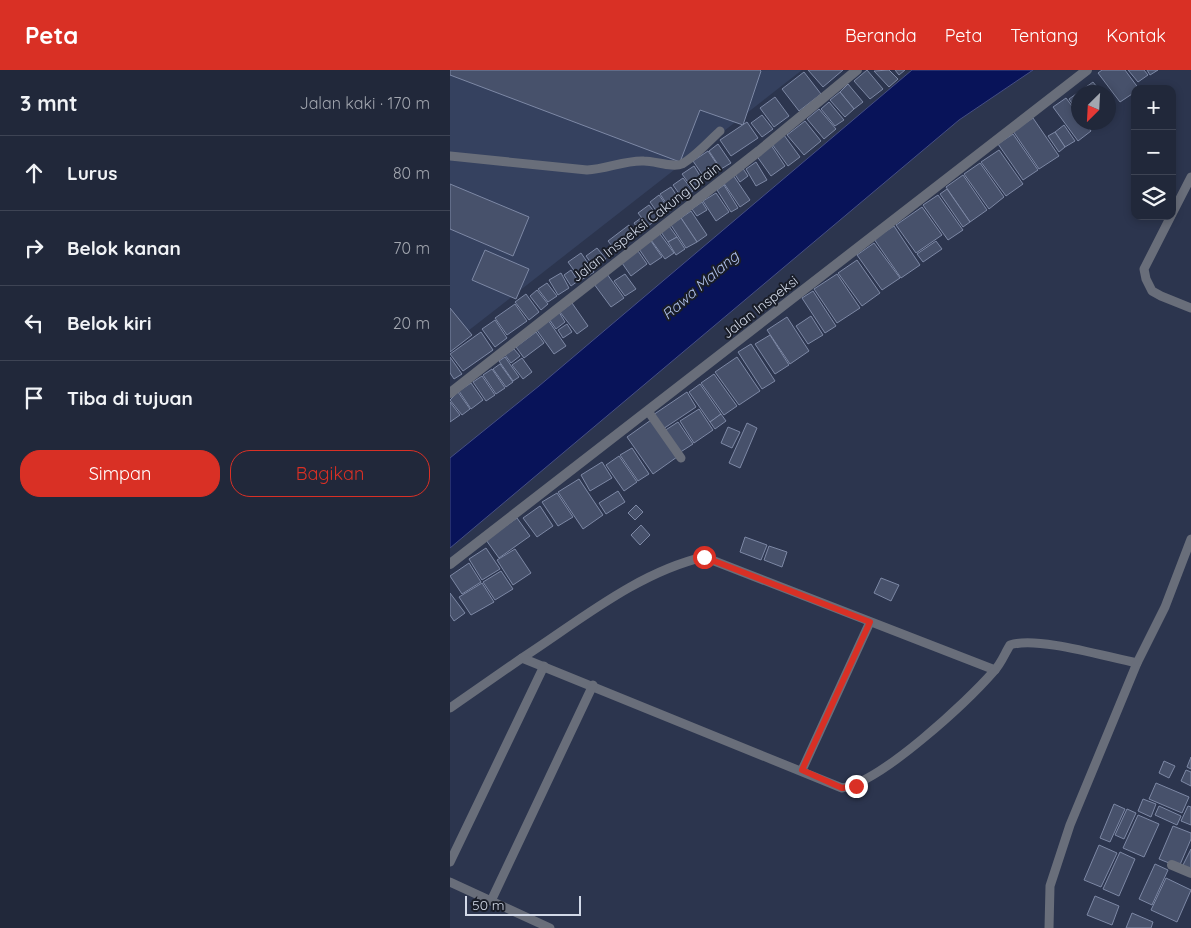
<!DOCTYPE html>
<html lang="id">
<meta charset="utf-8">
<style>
body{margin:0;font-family:Quicksand,sans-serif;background:#293042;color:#f1f3f6}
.controls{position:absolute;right:15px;top:15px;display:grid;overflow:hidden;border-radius:10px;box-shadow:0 2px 8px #0003}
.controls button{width:45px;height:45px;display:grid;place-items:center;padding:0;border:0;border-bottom:1px solid #3e4454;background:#21283a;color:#f1f3f6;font:25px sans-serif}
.compass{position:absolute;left:621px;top:15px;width:45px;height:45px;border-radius:50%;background:#21283a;box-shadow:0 2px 8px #0003;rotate:204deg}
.scale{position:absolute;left:15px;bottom:12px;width:116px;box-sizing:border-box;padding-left:5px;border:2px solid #d2d9e8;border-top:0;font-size:14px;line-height:18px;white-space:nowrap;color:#d2d9e8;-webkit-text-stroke:4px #191d28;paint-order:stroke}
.stop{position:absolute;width:15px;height:15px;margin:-11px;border:4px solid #d93025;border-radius:50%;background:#fff}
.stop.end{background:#d93025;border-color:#fff;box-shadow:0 1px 5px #0008}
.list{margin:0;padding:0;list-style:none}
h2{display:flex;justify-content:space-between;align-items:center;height:65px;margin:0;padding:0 20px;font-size:21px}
h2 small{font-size:16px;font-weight:400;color:#a2a6af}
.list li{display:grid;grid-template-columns:32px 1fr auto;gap:15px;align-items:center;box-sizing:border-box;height:75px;padding:0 20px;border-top:1px solid #3e4454}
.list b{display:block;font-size:19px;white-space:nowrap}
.list em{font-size:16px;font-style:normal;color:#a2a6af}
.actions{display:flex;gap:10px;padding:15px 20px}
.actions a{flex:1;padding:11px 0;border:1px solid #d93025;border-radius:20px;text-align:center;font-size:18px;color:#d93025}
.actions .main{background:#d93025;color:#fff}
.icon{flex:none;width:28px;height:28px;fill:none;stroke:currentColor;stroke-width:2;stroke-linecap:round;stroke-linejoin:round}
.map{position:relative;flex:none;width:741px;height:858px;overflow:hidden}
header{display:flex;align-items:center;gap:30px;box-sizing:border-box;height:70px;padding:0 25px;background:#d93025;color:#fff}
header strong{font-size:24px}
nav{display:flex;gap:28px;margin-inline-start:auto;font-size:18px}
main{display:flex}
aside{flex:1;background:#21283a}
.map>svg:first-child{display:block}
</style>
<header>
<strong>Peta</strong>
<nav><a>Beranda</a><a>Peta</a><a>Tentang</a><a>Kontak</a></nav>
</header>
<main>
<aside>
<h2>3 mnt<small>Jalan kaki · 170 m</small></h2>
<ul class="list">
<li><svg class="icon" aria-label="ahead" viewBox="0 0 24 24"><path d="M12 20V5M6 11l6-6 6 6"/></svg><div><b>Lurus</b></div><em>80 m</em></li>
<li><svg class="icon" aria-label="right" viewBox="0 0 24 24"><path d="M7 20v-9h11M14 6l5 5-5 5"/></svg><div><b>Belok kanan</b></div><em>70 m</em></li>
<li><svg class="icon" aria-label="left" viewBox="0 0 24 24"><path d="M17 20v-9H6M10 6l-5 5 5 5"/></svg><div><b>Belok kiri</b></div><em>20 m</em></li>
<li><svg class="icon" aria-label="arrive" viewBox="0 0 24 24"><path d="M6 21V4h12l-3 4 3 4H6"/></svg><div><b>Tiba di tujuan</b></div></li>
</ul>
<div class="actions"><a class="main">Simpan</a><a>Bagikan</a></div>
</aside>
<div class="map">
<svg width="741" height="858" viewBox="0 0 741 858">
<rect width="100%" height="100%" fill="#2c354e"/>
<polygon fill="#35415f" points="0,0 352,0 0,275"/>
<polygon fill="#081359" stroke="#454e84" points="462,0 583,0 509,50 0,478 0,388 89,316"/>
<g fill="#47516b" stroke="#7d88a5">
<polygon points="0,0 310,0 311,1 293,55 250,40 230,92 0,5"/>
<polygon points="358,0 393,0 373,17"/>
<polygon points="417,0 433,19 420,29 404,11"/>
<polygon points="439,0 448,9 439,17 424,1"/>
<polygon points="445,0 455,0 449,5"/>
<polygon points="652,0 675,0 689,19 685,19 685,22 670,32 648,3"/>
<polygon points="678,0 694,0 698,5 688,12"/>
<polygon points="697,0 708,0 700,5"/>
<polygon points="354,2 371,24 349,41 332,19"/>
<polygon points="643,12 651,22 628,22 628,42 619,29"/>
<polygon points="398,14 413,32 404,39 390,22"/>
<polygon points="390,22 404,39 395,47 380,30"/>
<polygon points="325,27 339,46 324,57 310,38"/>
<polygon points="616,28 628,44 628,52 635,52 641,61 628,71 603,37"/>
<polygon points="379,32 394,50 385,56 371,39"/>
<polygon points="658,33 664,41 658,45"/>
<polygon points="369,39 386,59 374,69 357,49"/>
<polygon points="312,45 323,59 312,67 301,53"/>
<polygon points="583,48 609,86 589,99 563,61"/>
<polygon points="355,51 371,71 354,85 337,65"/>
<polygon points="297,52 308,68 281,86 270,70"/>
<polygon points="637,52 648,52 641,58"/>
<polygon points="614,55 625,71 615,77 605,62"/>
<polygon points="605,62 615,77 609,82 598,66"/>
<polygon points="563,64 588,100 573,110 548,74"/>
<polygon points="334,65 350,87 338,96 322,74"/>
<polygon points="268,74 281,93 271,99 259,81"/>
<polygon points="321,75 335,96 321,106 306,85"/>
<polygon points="549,80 573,114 556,126 531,92"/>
<polygon points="258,81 271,100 256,110 243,91"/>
<polygon points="306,92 317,110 306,116 296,99"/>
<polygon points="530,93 554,127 539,139 514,104"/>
<polygon points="244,96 254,112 243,119 232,104"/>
<polygon points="292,97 298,106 290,112 284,103"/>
<polygon points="283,105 300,130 290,137 273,112"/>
<polygon points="513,105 537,140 520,152 496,117"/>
<polygon points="233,108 243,121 233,129 223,115"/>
<polygon points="0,114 79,147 63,186 0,159"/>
<polygon points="274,115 288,138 281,142 267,120"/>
<polygon points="221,117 229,129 218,136 210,124"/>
<polygon points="497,119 520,152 513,157 490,124"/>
<polygon points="266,123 279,142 266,151 253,131"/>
<polygon points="209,125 219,139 210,146 200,132"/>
<polygon points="488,125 513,160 498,170 473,135"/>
<polygon points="252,132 257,140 247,146 242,139"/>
<polygon points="199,135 209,148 198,156 188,143"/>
<polygon points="472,137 492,165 466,183 446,155"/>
<polygon points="241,141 257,165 247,172 231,148"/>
<polygon points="191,148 197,157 190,162 184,153"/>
<polygon points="231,148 247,172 236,178 221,155"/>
<polygon points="179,155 187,165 166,181 158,171"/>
<polygon points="219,156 227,167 218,172 211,162"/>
<polygon points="444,156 470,195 451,208 424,169"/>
<polygon points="210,164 224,183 215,189 201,170"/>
<polygon points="227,167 235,179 226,185 218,172"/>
<polygon points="201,171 212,187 200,195 189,179"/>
<polygon points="486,171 492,179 473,192 467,184"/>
<polygon points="424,173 450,208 432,220 407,185"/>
<polygon points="147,178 156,189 144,197 136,186"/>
<polygon points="35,180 79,199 66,229 22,210"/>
<polygon points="188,181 197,194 181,206 172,193"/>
<polygon points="131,183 144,202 131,210 118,192"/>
<polygon points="407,190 430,223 412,236 388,203"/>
<polygon points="121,200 128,211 121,216 114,205"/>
<polygon points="111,203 119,218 108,225 99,210"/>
<polygon points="157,204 174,228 161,237 144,214"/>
<polygon points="175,204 186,219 175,226 164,211"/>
<polygon points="387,204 410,238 387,253 364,219"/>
<polygon points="97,213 107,226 98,232 88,219"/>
<polygon points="87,220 98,234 91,240 80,226"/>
<polygon points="363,221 386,256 375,263 352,228"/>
<polygon points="76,224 89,242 79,250 65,232"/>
<polygon points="122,233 138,256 127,264 110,242"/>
<polygon points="65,234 77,251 57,265 45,248"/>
<polygon points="0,238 22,265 0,282"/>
<polygon points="109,242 115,252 106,259 99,249"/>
<polygon points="361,246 373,265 358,274 346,256"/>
<polygon points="337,247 359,281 340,294 317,260"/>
<polygon points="45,250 57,268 45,277 32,259"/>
<polygon points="98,250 116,276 104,284 86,259"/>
<polygon points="117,254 122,262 113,268 108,260"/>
<polygon points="31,262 43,280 13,301 0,284"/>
<polygon points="86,262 94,273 74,288 66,277"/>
<polygon points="320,265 339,295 325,304 305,274"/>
<polygon points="301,274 325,311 312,319 288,282"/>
<polygon points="64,279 70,286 61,293 55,285"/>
<polygon points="0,287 12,304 4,309 0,303"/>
<polygon points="55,287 69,307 63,311 49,291"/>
<polygon points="287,287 310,321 289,335 265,302"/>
<polygon points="72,288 82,302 73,309 62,295"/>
<polygon points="50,294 63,312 56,317 43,299"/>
<polygon points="42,299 55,318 46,324 33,305"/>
<polygon points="264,304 287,336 274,345 251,313"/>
<polygon points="32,306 45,325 36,331 23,312"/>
<polygon points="21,313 33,330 21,339 9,321"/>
<polygon points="250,314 271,344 260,352 239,322"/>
<polygon points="8,322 20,339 12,345 0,330"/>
<polygon points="237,322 246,337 213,359 203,345"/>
<polygon points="0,332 10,345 0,352"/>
<polygon points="249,339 263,360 244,373 230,351"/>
<polygon points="271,344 276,351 265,359 260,352"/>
<polygon points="201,350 227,387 203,404 177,367"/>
<polygon points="228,352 243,374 229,383 214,361"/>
<polygon points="297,353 307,358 290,398 279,393"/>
<polygon points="278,357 290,362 282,378 271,373"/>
<polygon points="182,378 199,404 188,411 170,385"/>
<polygon points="169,386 187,412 174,421 156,395"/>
<polygon points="152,392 162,408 140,421 131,405"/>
<polygon points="129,409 153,445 133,459 108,422"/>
<polygon points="168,421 175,432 156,444 149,433"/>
<polygon points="107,423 123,447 108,456 92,432"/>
<polygon points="186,435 193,442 185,450 178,443"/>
<polygon points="90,436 103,456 87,467 73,448"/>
<polygon points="67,448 80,466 49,488 36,470"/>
<polygon points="191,455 200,465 190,475 181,465"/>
<polygon points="295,467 317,475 311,490 290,482"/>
<polygon points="319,476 337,482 332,497 314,490"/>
<polygon points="36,478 50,499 32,510 19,489"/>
<polygon points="65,479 81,503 63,515 47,490"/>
<polygon points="19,493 31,512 12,524 0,506"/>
<polygon points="51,501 63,519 45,530 33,512"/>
<polygon points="431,508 449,515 441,531 424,523"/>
<polygon points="32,513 44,532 21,545 9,527"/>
<polygon points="0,523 15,543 4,551 0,545"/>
<polygon points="741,687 741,699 737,697"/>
<polygon points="714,691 725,696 719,708 709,703"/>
<polygon points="736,700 741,702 741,716 731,711"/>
<polygon points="706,713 739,727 732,743 699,729"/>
<polygon points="693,729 706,734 701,747 688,741"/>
<polygon points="664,734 675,739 660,772 650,768"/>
<polygon points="709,736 731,746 727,755 705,745"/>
<polygon points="738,736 741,737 741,755 731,751"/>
<polygon points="677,739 686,743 674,769 665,765"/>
<polygon points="688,745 709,754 694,787 673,778"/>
<polygon points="723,756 741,763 741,769 729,797 709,789"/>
<polygon points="649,775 667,783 651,817 634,810"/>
<polygon points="741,779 741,801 732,797"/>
<polygon points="670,782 685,789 669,826 653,819"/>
<polygon points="705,794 718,800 702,835 689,829"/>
<polygon points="716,808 741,820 727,852 701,840"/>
<polygon points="645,826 669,836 662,855 637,845"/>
<polygon points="682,843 703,852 701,858 676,858"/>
</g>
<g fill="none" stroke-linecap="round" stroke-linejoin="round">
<g stroke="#696e7a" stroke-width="9">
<path d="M0,86L137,100C157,99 175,90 194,91C205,91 223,98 232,94C246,86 259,71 270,61"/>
<polyline points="722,144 741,107"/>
<polyline points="721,146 694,199 696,209 702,221 711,226 741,238"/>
<polyline points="198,341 231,388"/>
<path d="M72,588C129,551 188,502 254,487L545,600"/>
<path d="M0,638L72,588L392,718C431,712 517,632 544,601C551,594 555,583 560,575C588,566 656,587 687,593"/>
<polyline points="352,700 420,552"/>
<polyline points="0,792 94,596"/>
<polyline points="0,812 100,858"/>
<polyline points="41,831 143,615"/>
<polyline points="599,858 600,816 620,755 687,593 715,537 741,469"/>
</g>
<g stroke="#696e7a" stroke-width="10">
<polyline points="0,323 309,81 407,0"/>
<polyline points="0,494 637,0"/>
<polyline points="722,795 741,803"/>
</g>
</g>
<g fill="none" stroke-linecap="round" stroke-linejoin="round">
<polyline stroke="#d93025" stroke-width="6" points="254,487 420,552 352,700 392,718 406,716"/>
</g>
<g text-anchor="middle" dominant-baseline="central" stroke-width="4" stroke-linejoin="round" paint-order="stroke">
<g font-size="14" fill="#d2d9e8" stroke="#191d28">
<text transform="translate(196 152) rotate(-38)">Jalan Inspeksi Cakung Drain</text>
<text transform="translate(310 237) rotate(-38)">Jalan Inspeksi</text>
</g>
<g font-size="15" font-style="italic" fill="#b1c2ec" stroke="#191d28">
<text transform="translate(250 215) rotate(-41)">Rawa Malang</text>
</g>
</g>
</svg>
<div class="controls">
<button>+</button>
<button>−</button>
<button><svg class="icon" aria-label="layers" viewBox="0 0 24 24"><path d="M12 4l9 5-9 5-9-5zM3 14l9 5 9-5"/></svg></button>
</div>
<svg class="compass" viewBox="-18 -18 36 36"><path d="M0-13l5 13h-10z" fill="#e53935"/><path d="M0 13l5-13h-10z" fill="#a2a6af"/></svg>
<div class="scale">50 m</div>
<div class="stop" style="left:254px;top:487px"></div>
<div class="stop end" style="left:406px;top:716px"></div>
</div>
</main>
